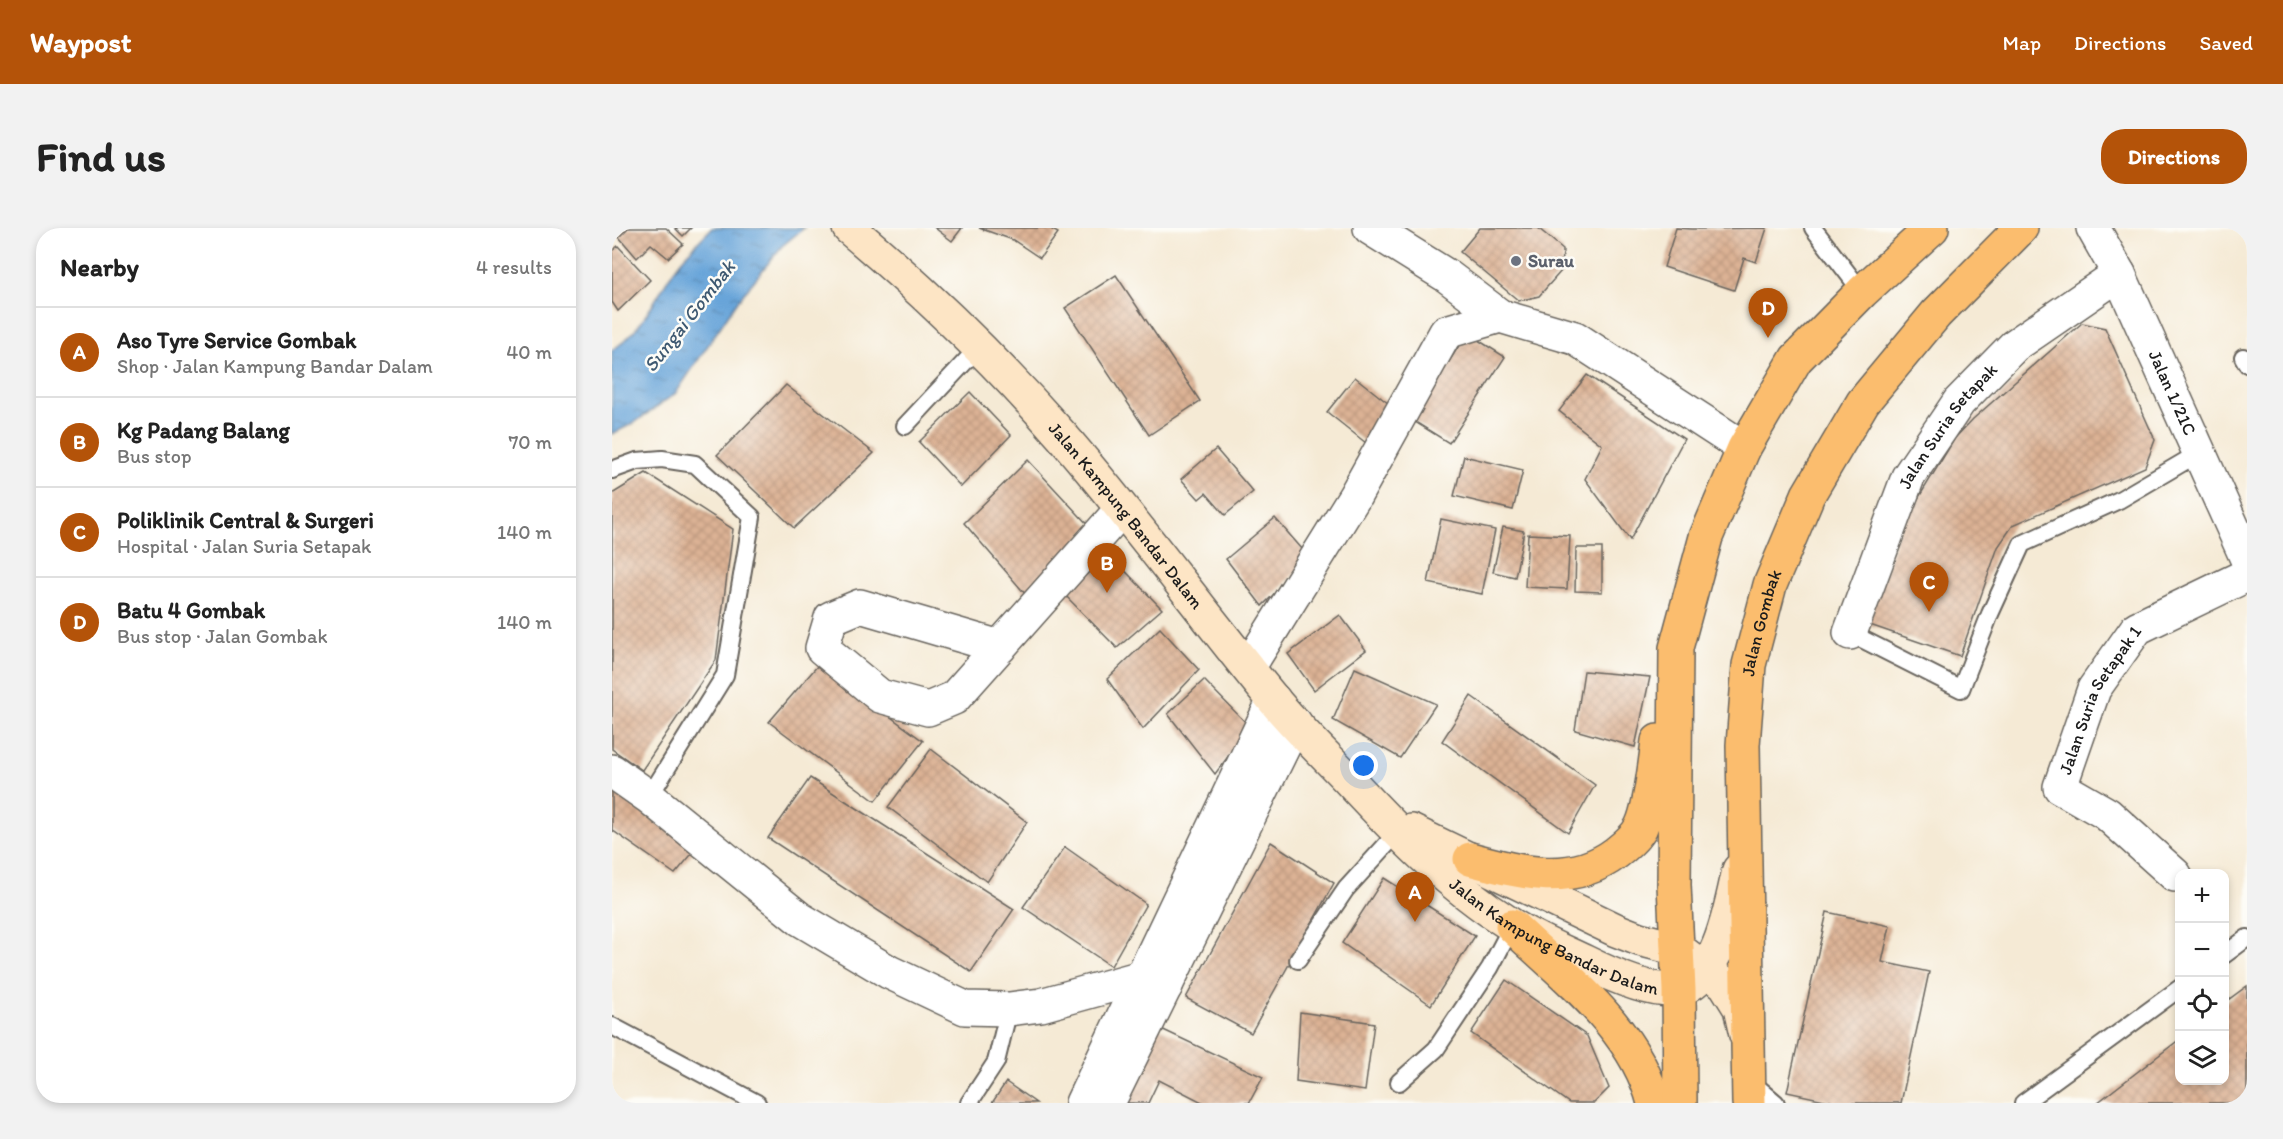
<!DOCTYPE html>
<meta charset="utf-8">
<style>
body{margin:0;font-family:Itim,sans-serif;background:#f2f2f2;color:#222}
.controls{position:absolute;right:18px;bottom:18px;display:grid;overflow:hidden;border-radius:12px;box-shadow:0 3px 9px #0003}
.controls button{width:54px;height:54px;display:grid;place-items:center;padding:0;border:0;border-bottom:2px solid #e0e0e0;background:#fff;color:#222;font:30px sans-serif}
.you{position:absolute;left:752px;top:538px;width:21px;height:21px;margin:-15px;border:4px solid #fff;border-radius:50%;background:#1a73e8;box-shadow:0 0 0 9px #1a73e833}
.badge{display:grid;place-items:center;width:39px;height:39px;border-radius:50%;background:#b45309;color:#fff;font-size:20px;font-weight:700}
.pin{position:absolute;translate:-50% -50px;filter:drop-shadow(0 2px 3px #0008)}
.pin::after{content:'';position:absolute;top:32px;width:21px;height:18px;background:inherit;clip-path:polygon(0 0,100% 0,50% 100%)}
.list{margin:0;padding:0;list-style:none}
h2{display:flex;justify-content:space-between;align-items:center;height:78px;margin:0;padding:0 24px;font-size:26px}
h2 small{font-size:20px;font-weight:400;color:#767676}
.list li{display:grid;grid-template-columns:39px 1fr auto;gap:18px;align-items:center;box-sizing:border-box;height:90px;padding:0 24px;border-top:2px solid #e0e0e0}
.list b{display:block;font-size:22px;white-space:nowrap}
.list p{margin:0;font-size:20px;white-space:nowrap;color:#767676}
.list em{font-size:20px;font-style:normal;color:#767676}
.icon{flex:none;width:33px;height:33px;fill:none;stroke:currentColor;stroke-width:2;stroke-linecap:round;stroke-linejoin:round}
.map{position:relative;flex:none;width:1635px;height:875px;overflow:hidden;border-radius:24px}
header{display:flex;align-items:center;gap:36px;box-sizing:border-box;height:84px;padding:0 30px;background:#b45309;color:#fff}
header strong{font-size:28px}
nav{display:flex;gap:33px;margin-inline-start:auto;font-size:21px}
.intro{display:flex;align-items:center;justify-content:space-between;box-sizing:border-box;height:144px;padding:0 36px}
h1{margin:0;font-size:42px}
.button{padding:15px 27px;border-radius:24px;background:#b45309;color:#fff;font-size:21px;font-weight:700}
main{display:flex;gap:36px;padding:0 36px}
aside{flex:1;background:#fff;border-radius:24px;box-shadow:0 3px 9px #0003}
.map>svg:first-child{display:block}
</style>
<header>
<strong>Waypost</strong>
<nav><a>Map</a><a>Directions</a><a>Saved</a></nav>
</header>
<div class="intro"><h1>Find us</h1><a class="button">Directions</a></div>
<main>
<aside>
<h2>Nearby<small>4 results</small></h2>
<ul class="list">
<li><span class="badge">A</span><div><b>Aso Tyre Service Gombak</b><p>Shop · Jalan Kampung Bandar Dalam</p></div><em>40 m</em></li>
<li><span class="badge">B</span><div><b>Kg Padang Balang</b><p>Bus stop</p></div><em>70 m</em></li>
<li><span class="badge">C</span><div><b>Poliklinik Central &amp; Surgeri</b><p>Hospital · Jalan Suria Setapak</p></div><em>140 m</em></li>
<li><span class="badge">D</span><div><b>Batu 4 Gombak</b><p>Bus stop · Jalan Gombak</p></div><em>140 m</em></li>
</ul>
</aside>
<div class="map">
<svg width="1635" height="875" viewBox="0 0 1635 875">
<defs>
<pattern id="water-ripples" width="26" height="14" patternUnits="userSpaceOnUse" patternTransform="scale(1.5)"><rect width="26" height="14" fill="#68a4d9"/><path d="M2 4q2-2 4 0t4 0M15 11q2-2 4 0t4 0" fill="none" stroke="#5585af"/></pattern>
<pattern id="building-cross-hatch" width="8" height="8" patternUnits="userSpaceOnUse" patternTransform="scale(1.5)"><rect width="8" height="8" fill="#dcb294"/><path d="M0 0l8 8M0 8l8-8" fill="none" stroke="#bc987f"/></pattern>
</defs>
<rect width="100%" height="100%" fill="#fdfcf7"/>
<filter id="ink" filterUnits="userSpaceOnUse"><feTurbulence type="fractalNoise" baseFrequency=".0167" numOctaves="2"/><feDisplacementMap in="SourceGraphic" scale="12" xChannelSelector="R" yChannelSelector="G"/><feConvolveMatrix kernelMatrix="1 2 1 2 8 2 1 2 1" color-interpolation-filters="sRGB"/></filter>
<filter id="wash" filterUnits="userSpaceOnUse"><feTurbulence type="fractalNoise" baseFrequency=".008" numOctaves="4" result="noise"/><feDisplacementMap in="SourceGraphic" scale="24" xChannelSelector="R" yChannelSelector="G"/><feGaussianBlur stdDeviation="1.35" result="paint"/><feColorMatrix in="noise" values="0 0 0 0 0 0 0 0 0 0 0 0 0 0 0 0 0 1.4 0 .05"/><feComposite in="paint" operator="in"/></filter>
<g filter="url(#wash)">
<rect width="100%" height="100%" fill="#f5ead5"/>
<path fill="url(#water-ripples)" stroke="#42607a" stroke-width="1.5" d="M100,0H192L170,18L125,74L64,165L22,195L0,206V122C31,103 44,66 65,38C75,24 88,12 100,0Z"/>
<g id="blocks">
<g fill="url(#building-cross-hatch)">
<polygon points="16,0 54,0 71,16 56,30 39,16 25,30 7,9"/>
<polygon points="63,0 79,0 71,8"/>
<polygon points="323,0 350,0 340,13"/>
<polygon points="367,0 437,0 446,5 428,30 401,12"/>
<polygon points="868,0 926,0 951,21 950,42 927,68 907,73 848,24"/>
<polygon points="1064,0 1080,1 1155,0 1144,34 1132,30 1122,62 1052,39"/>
<polygon points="6,18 38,52 6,83 0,74 0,23"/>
<polygon points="504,47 588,173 537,207 453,80"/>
<polygon points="1470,95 1493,100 1543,212 1533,239 1401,297 1386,319 1348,428 1255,396 1287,302 1343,210 1361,191"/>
<polygon points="855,105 893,129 837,215 800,192"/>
<polygon points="975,147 1072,211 1018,312 973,251 990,217 947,183"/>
<polygon points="743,149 782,180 754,215 715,184"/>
<polygon points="174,157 262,225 182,300 105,227"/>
<polygon points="358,164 399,207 349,259 307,214"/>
<polygon points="604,221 641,264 613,287 594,265 587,271 569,251"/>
<polygon points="852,228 911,242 901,282 842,268"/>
<polygon points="416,232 478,299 415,368 352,295"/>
<polygon points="34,245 121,301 104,432 30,542 0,521 0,266"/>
<polygon points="663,290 698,330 650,378 614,331"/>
<polygon points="829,291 883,302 870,366 816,355"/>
<polygon points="891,299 912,303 903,349 881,344"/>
<polygon points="916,306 958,308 955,361 913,359"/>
<polygon points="964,320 990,320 990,364 963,363"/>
<polygon points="493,322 550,381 505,420 451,365"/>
<polygon points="728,387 754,422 702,462 676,426"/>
<polygon points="548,400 587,442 531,501 495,451"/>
<polygon points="207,436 311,513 263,573 157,494"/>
<polygon points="743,440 824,476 788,530 721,492"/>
<polygon points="972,443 1038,449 1023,519 963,502"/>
<polygon points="592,452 638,499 603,546 556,486"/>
<polygon points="859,468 983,557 956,605 830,513"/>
<polygon points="319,521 415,594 375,654 276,579"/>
<polygon points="198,550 402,681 359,744 156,610"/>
<polygon points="0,563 84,621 63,646 0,602"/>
<polygon points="659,614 722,655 639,805 574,770"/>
<polygon points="453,619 534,676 499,738 411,679"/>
<polygon points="772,650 863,708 819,777 730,715"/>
<polygon points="1215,684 1278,698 1270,734 1317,744 1289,875 1226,875 1175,864"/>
<polygon points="894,752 975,808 997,860 982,875 957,875 859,805"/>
<polygon points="1635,758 1635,875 1485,875 1568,811 1568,852 1612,852 1612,775"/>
<polygon points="688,784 762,795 753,863 684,853"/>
<polygon points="543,798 651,849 637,875 592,875 547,852 536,875 506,875"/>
<polygon points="394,854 424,875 380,875"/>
</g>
</g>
</g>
<g filter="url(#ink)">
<use href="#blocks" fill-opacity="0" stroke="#68645d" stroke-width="1.5"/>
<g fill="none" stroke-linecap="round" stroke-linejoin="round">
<defs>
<g id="lane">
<polyline points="1201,0 1250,64"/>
<polyline points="1631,129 1635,136"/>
<polyline points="293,198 366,120"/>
<polyline points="0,242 25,233 50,231 83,236 140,289 113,447 37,569"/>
<polyline points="1238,405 1349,461 1378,386 1410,316 1507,272 1587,225"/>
<polyline points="1612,727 1635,710"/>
<polyline points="686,732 734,661 786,604"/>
<polyline points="0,798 145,875"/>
<polyline points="1138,853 1164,875"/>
<polyline points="787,854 824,821 878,740 900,698"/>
<polyline points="357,875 384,834 397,781"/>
<polyline points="1411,875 1568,760"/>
</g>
<g id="street">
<polyline points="758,0 835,48 888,88 963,110 1132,220"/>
<path id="s1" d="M1481,0L1507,46L1635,331"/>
<path id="s2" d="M1238,405L1296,249L1347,174L1402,118L1507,46"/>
<polyline points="388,419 248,378 219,390 210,420 268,468 316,481 342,470 509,282"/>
<polyline points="636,440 743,268 834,104 888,88"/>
<polyline points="0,543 37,569 188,691 277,744 353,780 397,781 429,777 530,749 554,758"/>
<path id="s3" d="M1563,647L1495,586L1448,559L1482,461L1525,400L1635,347"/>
<polyline points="470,875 662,472"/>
<polyline points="496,875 683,495"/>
</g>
<g id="secondary">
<path id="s4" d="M237,0C312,63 385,134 450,208C523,292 589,384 660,470C683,498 710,524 735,550C785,604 836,657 898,696C921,711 948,722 973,734C995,745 1047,769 1071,760C1108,746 1119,677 1127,642"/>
<polyline points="799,603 1004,702 1027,711 1066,721 1113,756 1128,780 1134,807"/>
</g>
<g id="primary">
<path d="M858,631C907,644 959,659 1004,625C1013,618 1024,609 1029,599C1039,578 1043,536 1046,513"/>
<path d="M900,698C953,749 1023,800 1042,875"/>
<polyline points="1068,875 1067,762 1062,657 1064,420 1094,309 1132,220 1184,131 1250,64 1320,0"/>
<path id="s5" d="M1137,875L1131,517L1137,437L1158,357L1196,267L1251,174L1324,86L1409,0"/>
</g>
</defs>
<use href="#lane" stroke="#68645d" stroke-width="20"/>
<use href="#street" stroke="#68645d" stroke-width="36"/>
<use href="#secondary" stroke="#68645d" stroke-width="36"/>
<use href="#primary" stroke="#68645d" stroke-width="36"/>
<use href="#lane" stroke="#fff" stroke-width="16"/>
<use href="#street" stroke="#fff" stroke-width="33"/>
<use href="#secondary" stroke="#fde5c5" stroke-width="33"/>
<use href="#primary" stroke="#fbbd6e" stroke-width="33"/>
</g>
</g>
<circle fill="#6b7280" stroke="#fdfcf7" stroke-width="2" cx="904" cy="33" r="6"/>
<g text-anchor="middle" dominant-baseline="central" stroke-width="5" stroke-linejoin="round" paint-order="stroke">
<g font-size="18" font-weight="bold" fill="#5b616d" stroke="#fdfcf7" text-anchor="start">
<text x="916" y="33">Surau</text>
</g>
<g font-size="18" fill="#1c1c1c" stroke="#fdfcf7">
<text stroke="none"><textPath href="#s1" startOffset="183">Jalan 1/21C</textPath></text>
<text stroke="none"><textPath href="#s2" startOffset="231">Jalan Suria Setapak</textPath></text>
<text stroke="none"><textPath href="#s4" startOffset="400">Jalan Kampung Bandar Dalam</textPath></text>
<text stroke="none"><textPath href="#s5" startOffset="482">Jalan Gombak</textPath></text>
<text stroke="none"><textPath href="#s3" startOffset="242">Jalan Suria Setapak 1</textPath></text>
<text stroke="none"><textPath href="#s4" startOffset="1008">Jalan Kampung Bandar Dalam</textPath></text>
</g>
<g font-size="20" font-style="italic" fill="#3e5971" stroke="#fdfcf7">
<text transform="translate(77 88) rotate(-52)">Sungai Gombak</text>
</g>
</g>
</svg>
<div class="controls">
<button>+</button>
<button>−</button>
<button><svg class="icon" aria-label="locate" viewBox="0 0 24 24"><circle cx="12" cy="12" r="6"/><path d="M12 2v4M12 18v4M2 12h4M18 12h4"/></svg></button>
<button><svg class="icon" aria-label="layers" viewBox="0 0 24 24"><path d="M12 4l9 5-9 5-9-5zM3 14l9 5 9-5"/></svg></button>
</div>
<div class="you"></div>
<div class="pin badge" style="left:803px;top:694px">A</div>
<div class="pin badge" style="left:495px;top:365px">B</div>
<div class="pin badge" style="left:1317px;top:384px">C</div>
<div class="pin badge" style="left:1156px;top:110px">D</div>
</div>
</main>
